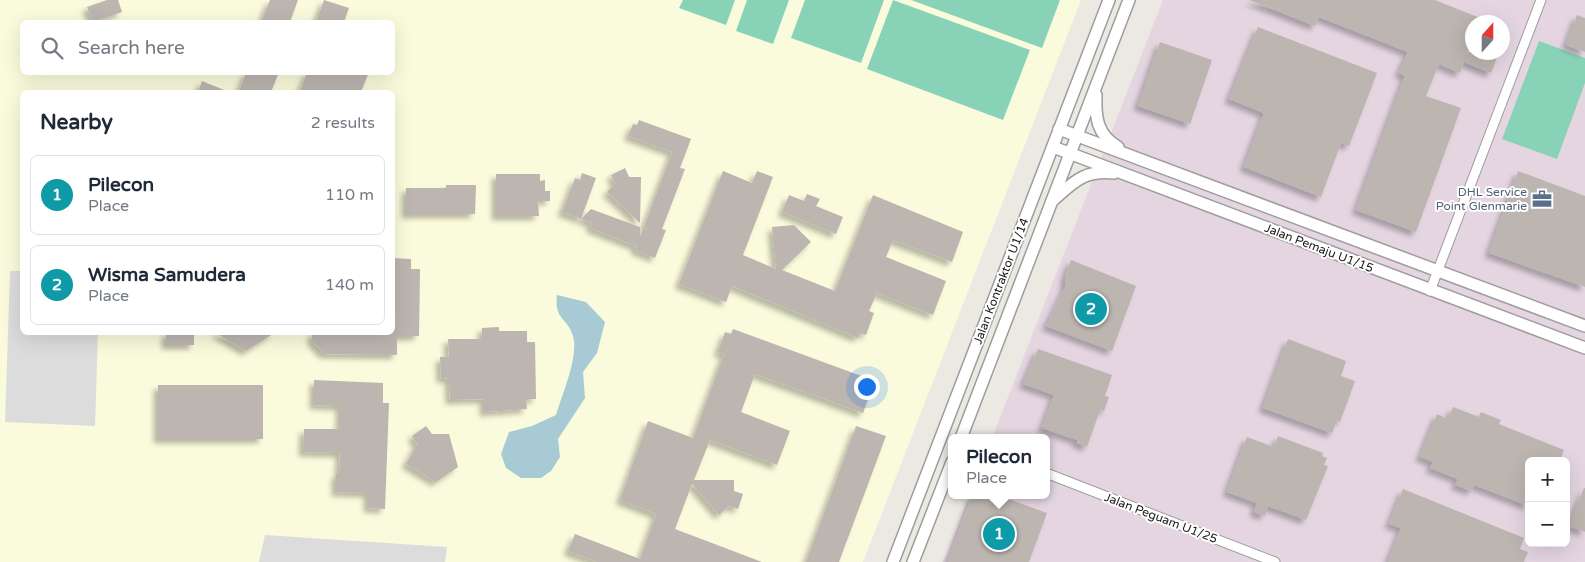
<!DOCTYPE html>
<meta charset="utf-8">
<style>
body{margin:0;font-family:"Varela Round",sans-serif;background:#f6f6f7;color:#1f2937}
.controls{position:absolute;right:15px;bottom:15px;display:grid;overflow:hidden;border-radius:8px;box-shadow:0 5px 20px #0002}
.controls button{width:45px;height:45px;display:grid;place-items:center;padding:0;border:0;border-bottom:1px solid #e0e1e3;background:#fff;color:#1f2937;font:25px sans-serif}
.compass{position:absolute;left:1465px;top:15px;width:45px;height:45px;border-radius:50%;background:#fff;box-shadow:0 5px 20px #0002;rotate:21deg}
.you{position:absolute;left:866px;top:386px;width:18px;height:18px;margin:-12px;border:4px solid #fff;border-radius:50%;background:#1a73e8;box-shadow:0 0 0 8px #1a73e833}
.badge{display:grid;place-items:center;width:32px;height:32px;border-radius:50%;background:#7c3aed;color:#fff;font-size:16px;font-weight:700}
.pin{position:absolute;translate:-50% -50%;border:2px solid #fff;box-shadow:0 1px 5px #0006}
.popup{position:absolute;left:948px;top:434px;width:102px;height:65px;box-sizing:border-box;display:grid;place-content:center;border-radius:8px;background:#fff;filter:drop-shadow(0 1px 4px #0005);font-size:16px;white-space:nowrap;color:#747a83}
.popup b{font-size:19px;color:#1f2937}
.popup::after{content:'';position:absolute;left:50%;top:100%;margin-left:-10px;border:10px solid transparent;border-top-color:#fff}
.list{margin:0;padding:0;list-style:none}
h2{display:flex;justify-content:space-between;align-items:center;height:65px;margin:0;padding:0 20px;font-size:21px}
h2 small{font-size:16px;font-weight:400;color:#747a83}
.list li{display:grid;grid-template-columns:32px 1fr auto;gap:15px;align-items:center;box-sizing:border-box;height:80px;margin:0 10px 10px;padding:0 10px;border:1px solid #e0e1e3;border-radius:8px}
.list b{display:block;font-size:19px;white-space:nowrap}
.list p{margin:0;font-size:16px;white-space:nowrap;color:#747a83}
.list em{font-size:16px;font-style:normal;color:#747a83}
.icon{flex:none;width:28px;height:28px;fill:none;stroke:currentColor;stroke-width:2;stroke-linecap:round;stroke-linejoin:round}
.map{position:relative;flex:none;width:1585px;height:562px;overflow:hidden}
.search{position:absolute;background:#fff;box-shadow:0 5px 20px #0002;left:20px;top:20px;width:375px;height:55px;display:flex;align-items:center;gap:12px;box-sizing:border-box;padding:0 18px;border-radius:8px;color:#747a83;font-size:19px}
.panel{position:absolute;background:#fff;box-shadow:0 5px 20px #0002;left:20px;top:90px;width:375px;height:245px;border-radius:8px}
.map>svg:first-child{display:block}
</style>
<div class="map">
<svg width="1585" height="562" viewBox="0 0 1585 562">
<defs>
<filter id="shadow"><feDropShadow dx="-4.5" dy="4.5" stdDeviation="2.5" flood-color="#0004"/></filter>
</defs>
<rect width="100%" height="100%" fill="#ece9e2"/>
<path fill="#e4d5e1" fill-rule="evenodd" d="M1163,0H1585V562H943L970,495H1046V438H992ZM1472,22H1502V52H1472ZM1529,461H1566V543H1529Z"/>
<path fill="#fafbdc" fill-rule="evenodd" d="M0,0H1081L863,562H0ZM22,22H392V72H22ZM22,92H392V332H22Z"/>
<g fill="#88d3b8">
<polygon points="683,0 735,0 726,25 679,8"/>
<polygon points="747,0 789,0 773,44 736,31"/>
<polygon points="805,0 884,0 861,63 791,38"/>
<polygon points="893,0 1030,50 1003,120 867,69"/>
<polygon points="911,0 1060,0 1042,48"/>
<polygon points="1539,41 1585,58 1585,83 1557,159 1502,139"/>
</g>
<g fill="#dcdcdc">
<polygon points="10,271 22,271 22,332 98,333 95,426 5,422"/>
<polygon points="265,535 447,547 445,562 259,562"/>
</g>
<path fill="#a7cad5" d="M557,295L586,302L605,322L597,353L583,372L585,398L558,439L560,457L551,471L541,478H521L506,468L501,454L509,432L532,426L556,415C562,395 579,356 573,336C567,317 554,320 557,295Z"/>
<g fill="#bcb5b0" filter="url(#shadow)">
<polygon points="107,0 118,0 122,12 93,22 87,7"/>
<polygon points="270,0 298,0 290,22 261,22"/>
<polygon points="324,0 349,8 344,22 316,22"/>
<polygon points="1249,0 1435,0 1490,22 1472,22 1472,41 1468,52 1499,52 1491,73 1464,62 1460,73 1439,64 1426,96 1461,108 1416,232 1356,210 1405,76 1399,73 1408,52 1319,17 1315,26"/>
<polygon points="1577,15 1585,18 1585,52 1566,45"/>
<polygon points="1258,27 1377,73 1349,146 1341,143 1321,197 1244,167 1264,113 1229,99"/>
<polygon points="1160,42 1212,60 1190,124 1138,106"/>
<polygon points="246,72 279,72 271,92 239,92"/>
<polygon points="307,72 369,72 361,92 300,92"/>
<polygon points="202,81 229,92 198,92"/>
<polygon points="639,120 691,139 680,168 685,169 662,229 666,230 655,258 635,250 636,246 590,228 592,223 581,219 591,209 640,227 640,237 643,229 648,230 644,227 672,152 628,136 633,124 637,125"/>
<polygon points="625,168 629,177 641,177 640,223 607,192 615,184 611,175"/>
<polygon points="723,171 752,183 757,171 773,177 743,255 776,269 772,227 794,225 811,242 782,270 835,291 873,195 963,232 952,262 893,240 886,257 946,281 933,315 877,293 869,311 874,313 866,335 860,333 858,338 732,286 726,302 679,284"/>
<polygon points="1518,171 1585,196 1585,287 1489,253"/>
<polygon points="582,173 596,178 581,219 562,212 575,178 580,180"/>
<polygon points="496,174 540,174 540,181 545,180 545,191 550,191 550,201 538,201 539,216 496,216"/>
<polygon points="446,185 476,185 475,214 406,214 406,188 446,188"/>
<polygon points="807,194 820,199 816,206 843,217 836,234 782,212 789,195 804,201"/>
<polygon points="392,258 411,259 411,269 420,269 419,336 397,336 397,355 324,354 312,341 312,332 392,332"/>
<polygon points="1071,260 1136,286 1112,351 1046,326 1065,287 1065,277"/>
<polygon points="499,327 499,331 527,331 527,342 535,342 536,399 526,399 527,409 484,412 484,399 450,400 449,378 441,379 440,357 449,357 448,339 482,339 482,328"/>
<polygon points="733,329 875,381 863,413 755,374 741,412 790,431 777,465 710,440 694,480 734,480 734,491 743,494 738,509 729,506 719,515 692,484 675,529 762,562 597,562 568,551 575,534 640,559 656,514 620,500 648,421 693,438 724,354 718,352 725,332 731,334"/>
<rect x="166" y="332" width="28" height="13"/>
<polygon points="214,332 276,332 246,351"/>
<polygon points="1288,339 1346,361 1341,376 1355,381 1340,422 1337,420 1332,433 1263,408"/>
<polygon points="1038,349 1112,375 1105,396 1109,397 1104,411 1100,410 1087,447 1077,443 1077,440 1042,428 1054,395 1023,384"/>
<polygon points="314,380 383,383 383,403 389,403 385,509 368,508 368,493 336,492 336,474 339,474 340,453 303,452 304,429 340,429 340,406 314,405"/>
<rect x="158" y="385" width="105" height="54"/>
<polygon points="1453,407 1479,417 1481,412 1501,420 1499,424 1564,450 1560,461 1529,461 1529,506 1474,485 1472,491 1455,485 1458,479 1430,468 1433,462 1420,457 1437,414 1448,419"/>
<polygon points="426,426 432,434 449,434 458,467 436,482 406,464 417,444 412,436"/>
<polygon points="856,426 886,436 839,562 806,562"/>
<polygon points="1278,436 1323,453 1322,456 1327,458 1324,465 1328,466 1306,520 1268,506 1265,516 1254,512 1257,503 1227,492 1247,437 1274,447"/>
<polygon points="1584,488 1585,488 1585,532 1569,526"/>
<polygon points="1403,489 1524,538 1520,549 1528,552 1524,562 1388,562 1401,528 1389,524"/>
<polygon points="972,495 997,495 1047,513 1029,562 948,562"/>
</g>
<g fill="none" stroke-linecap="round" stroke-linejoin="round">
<defs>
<g id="minor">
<polyline points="1430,291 1541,0"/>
<polyline points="1046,473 1275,562"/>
</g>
<g id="tertiary">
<path d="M1096,95C1095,117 1097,135 1118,147"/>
<polyline points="1059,129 1585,326"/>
<polyline points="1053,147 1585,348"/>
<path d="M1052,201C1074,182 1083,170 1114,173"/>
<polyline points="961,438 1129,0"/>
<polyline points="893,562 1109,0"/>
<polyline points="913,562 952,462"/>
</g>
</defs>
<use href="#minor" stroke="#9d9d9d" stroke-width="11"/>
<use href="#tertiary" stroke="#9d9d9d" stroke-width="14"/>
<use href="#minor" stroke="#fff" stroke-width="9"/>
<use href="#tertiary" stroke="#fff" stroke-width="11"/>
</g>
<defs>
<symbol id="office-bare" viewBox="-9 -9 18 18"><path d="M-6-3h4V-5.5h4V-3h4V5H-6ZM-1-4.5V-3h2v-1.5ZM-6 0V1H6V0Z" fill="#5c6f8a" stroke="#fff" stroke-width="2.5" paint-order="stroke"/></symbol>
</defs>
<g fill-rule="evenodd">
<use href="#office-bare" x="1528" y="185" width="28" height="28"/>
</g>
<g text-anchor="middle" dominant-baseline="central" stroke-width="4" stroke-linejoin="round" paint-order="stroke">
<g font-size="12" fill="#4e5e75" stroke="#fff" text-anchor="end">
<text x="1527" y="192">DHL Service<tspan x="1527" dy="14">Point Glenmarie</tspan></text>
</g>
<g font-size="12" fill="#1c1c1c" stroke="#fff">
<text transform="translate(1319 248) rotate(21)">Jalan Pemaju U1/15</text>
<text transform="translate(1001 281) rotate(-69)">Jalan Kontraktor U1/14</text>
<text transform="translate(1161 518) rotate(21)">Jalan Peguam U1/25</text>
</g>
</g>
</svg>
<div class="controls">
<button>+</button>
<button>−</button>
</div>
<svg class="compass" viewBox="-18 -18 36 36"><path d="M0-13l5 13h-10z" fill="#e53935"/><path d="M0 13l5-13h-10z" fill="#747a83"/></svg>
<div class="you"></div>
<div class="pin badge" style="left:999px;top:534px;background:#0f9aa8">1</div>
<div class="popup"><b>Pilecon</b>Place</div>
<div class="pin badge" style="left:1091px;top:309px;background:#0f9aa8">2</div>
<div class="search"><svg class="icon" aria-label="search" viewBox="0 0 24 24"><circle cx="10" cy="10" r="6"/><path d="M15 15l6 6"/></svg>Search here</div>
<section class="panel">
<h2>Nearby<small>2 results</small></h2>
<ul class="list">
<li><span class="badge" style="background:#0f9aa8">1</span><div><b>Pilecon</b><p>Place</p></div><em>110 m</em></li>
<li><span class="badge" style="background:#0f9aa8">2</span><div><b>Wisma Samudera</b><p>Place</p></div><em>140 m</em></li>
</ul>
</section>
</div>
